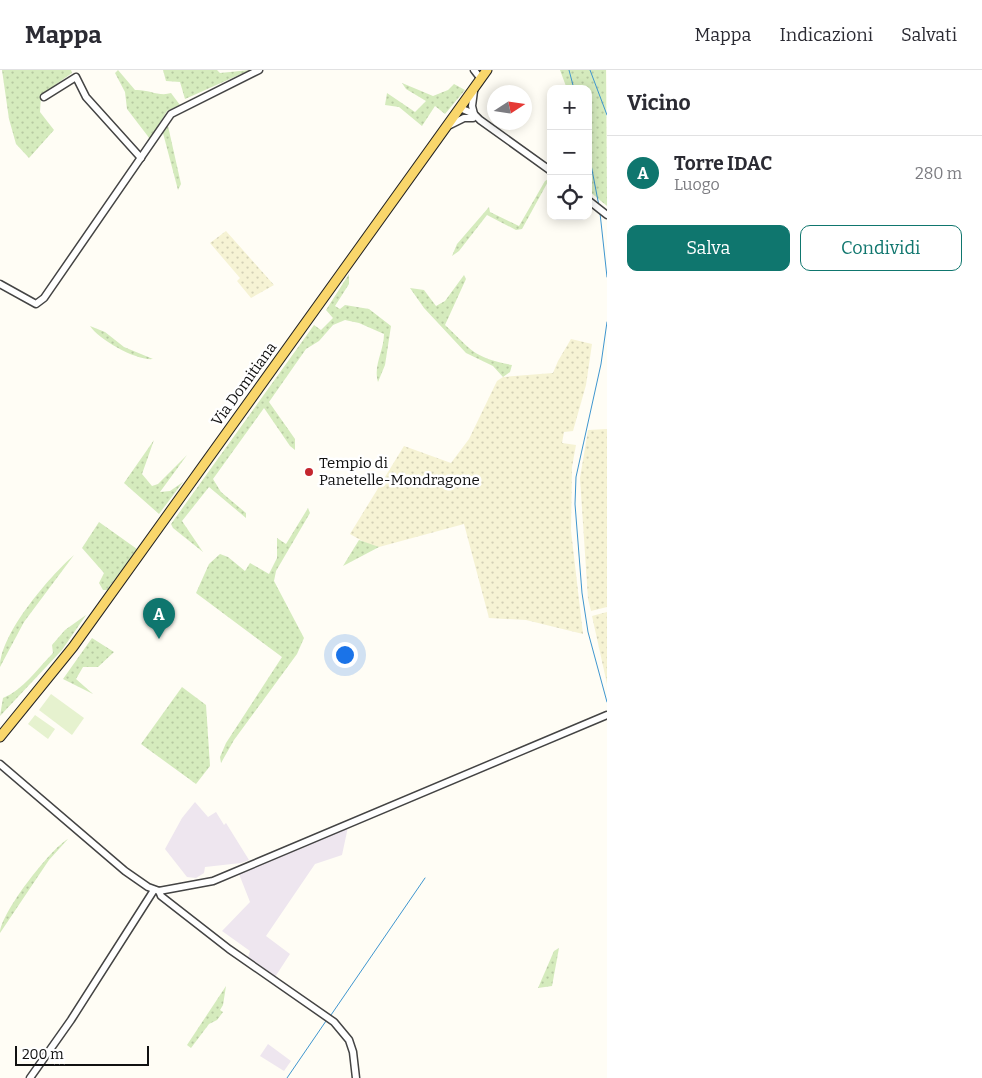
<!DOCTYPE html>
<html lang="it">
<meta charset="utf-8">
<style>
body{margin:0;font-family:Bitter,serif;background:#f2f2f3;color:#2b2b33}
.controls{position:absolute;right:15px;top:15px;display:grid;overflow:hidden;border-radius:10px;box-shadow:0 2px 12px #0003}
.controls button{width:45px;height:45px;display:grid;place-items:center;padding:0;border:0;border-bottom:1px solid #e1e1e2;background:#fff;color:#2b2b33;font:25px sans-serif}
.compass{position:absolute;left:487px;top:15px;width:45px;height:45px;border-radius:50%;background:#fff;box-shadow:0 2px 12px #0003;rotate:78deg}
.scale{position:absolute;left:15px;bottom:12px;width:134px;box-sizing:border-box;padding-left:5px;border:2px solid #111;border-top:0;font-size:14px;line-height:18px;white-space:nowrap;color:#111;-webkit-text-stroke:4px #fff;paint-order:stroke}
.you{position:absolute;left:344px;top:584px;width:18px;height:18px;margin:-12px;border:4px solid #fff;border-radius:50%;background:#1a73e8;box-shadow:0 0 0 8px #1a73e833}
.badge{display:grid;place-items:center;width:32px;height:32px;border-radius:50%;background:#0f766e;color:#fff;font-size:16px;font-weight:700}
.pin{position:absolute;translate:-50% -41px;filter:drop-shadow(0 1px 2px #0008)}
.pin::after{content:'';position:absolute;top:26px;width:18px;height:15px;background:inherit;clip-path:polygon(0 0,100% 0,50% 100%)}
.list{margin:0;padding:0;list-style:none}
h2{display:flex;justify-content:space-between;align-items:center;height:65px;margin:0;padding:0 20px;font-size:21px}
h2 small{font-size:16px;font-weight:400;color:#7c7c81}
.list li{display:grid;grid-template-columns:32px 1fr auto;gap:15px;align-items:center;box-sizing:border-box;height:75px;padding:0 20px;border-top:1px solid #e1e1e2}
.list b{display:block;font-size:19px;white-space:nowrap}
.list p{margin:0;font-size:16px;white-space:nowrap;color:#7c7c81}
.list em{font-size:16px;font-style:normal;color:#7c7c81}
.actions{display:flex;gap:10px;padding:15px 20px}
.actions a{flex:1;padding:11px 0;border:1px solid #0f766e;border-radius:10px;text-align:center;font-size:18px;color:#0f766e}
.actions .main{background:#0f766e;color:#fff}
.icon{flex:none;width:28px;height:28px;fill:none;stroke:currentColor;stroke-width:2;stroke-linecap:round;stroke-linejoin:round}
.map{position:relative;flex:none;width:607px;height:1008px;overflow:hidden}
header{display:flex;align-items:center;gap:30px;box-sizing:border-box;height:70px;padding:0 25px;background:#fff;border-bottom:1px solid #e1e1e2}
header strong{font-size:24px}
nav{display:flex;gap:28px;margin-inline-start:auto;font-size:18px}
main{display:flex}
aside{flex:1;background:#fff}
.map>svg:first-child{display:block}
</style>
<header>
<strong>Mappa</strong>
<nav><a>Mappa</a><a>Indicazioni</a><a>Salvati</a></nav>
</header>
<main>
<div class="map">
<svg width="607" height="1008" viewBox="0 0 607 1008">
<defs>
<pattern id="farmland-dots" width="8" height="8" patternUnits="userSpaceOnUse" patternTransform="scale(1.25)"><rect width="8" height="8" fill="#f6f3d4"/><path d="M2 2h.1M6 6h.1" fill="none" stroke="#d2cfb5" stroke-width="1.8" stroke-linecap="round"/></pattern>
<pattern id="grass-dots" width="8" height="8" patternUnits="userSpaceOnUse" patternTransform="scale(1.25)"><rect width="8" height="8" fill="#d5ebbd"/><path d="M2 2h.1M6 6h.1" fill="none" stroke="#b6c8a1" stroke-width="1.8" stroke-linecap="round"/></pattern>
</defs>
<rect width="100%" height="100%" fill="#fffdf5"/>
<g fill="#eee6ef">
<polygon points="195,732 208,747 216,742 224,755 226,753 249,790 241,793 205,797 204,803 196,808 187,807 165,779 182,748"/>
<polygon points="348,757 342,785 315,794 266,866 290,884 275,907 248,887 250,881 222,861 250,832 239,804"/>
<polygon points="268,974 291,991 284,1001 260,986"/>
</g>
<g fill="url(#farmland-dots)">
<polygon points="226,161 274,215 251,228 237,211 240,208 210,173"/>
<polygon points="571,269 592,274 586,315 573,361 564,362 562,373 576,375 572,397 571,461 583,564 526,550 489,548 464,454 379,477 371,476 350,464 404,376 451,393 469,369 497,311 503,307 553,303 558,291"/>
<polygon points="607,359 607,537 591,541 588,529 580,408 588,360"/>
<polygon points="607,542 607,614 592,546"/>
</g>
<g fill="url(#grass-dots)">
<polygon points="2,0 71,0 72,3 41,25 40,42 54,60 29,88 16,74 9,49"/>
<path d="M118,0L135,20C148,19 159,27 171,23L180,35L167,41L150,69L127,39L125,22L115,3Z"/>
<polygon points="163,0 217,0 220,3 250,0 185,29 180,12 166,11"/>
<polygon points="560,0 606,0 607,136 589,121 588,19 567,19"/>
<polygon points="402,13 433,26 448,20 454,14 465,20 445,44 435,36 422,56 399,37 385,35 387,23 415,42 426,31 406,19"/>
<polygon points="168,56 181,114 178,120 163,63"/>
<polygon points="550,108 522,159 516,160 487,145 459,181 452,186 457,174 489,137 490,142 519,156 545,111"/>
<path d="M349,204V214L335,236L340,239L345,235L369,239L391,256L385,295L378,312C373,295 384,281 384,264L359,253L345,250L333,255L319,271L306,279L269,332L295,369V380L290,376L264,338L213,409L221,422L246,443V448L209,417L182,451L203,482L173,458L171,454L314,255L321,260L333,248L326,240Z"/>
<path d="M464,205L466,209L445,255C473,281 472,287 512,295L510,302L503,307L493,296L466,283L424,238L410,218L424,220L436,236L445,231Z"/>
<path d="M90,256L105,262L124,277L153,289C137,291 99,270 90,256Z"/>
<polygon points="154,370 142,404 152,416 158,414 187,385 160,422 170,421 183,412 159,444 124,413"/>
<polygon points="308,438 310,443 276,501 274,511 304,568 297,584 234,670 221,693 220,687 226,673 282,587 196,523 209,494 220,484 228,487 245,501 250,493 269,504 277,488 277,468 286,474"/>
<polygon points="99,452 137,479 107,520 103,520 99,513 104,503 82,478"/>
<polygon points="359,470 379,477 343,496"/>
<path d="M74,485L24,552L0,597C0,564 49,507 74,485Z"/>
<path d="M86,545L62,580L0,646L3,628C23,620 38,598 53,583L52,575L65,560Z"/>
<polygon points="92,568 114,582 98,597 83,597 76,609 93,624 63,609"/>
<polygon points="182,617 206,635 210,696 196,714 141,674"/>
<path d="M68,769L49,790L0,863C0,844 50,779 68,769Z"/>
<polygon points="559,878 552,916 538,918 554,881"/>
<polygon points="226,916 223,935 220,940 223,942 217,950 209,954 191,978 187,975"/>
</g>
<g fill="#e6f2cf">
<polygon points="51,624 84,648 72,665 39,640"/>
<polygon points="35,645 55,659 48,669 28,654"/>
</g>
<g fill="none" stroke-linecap="round" stroke-linejoin="round">
<g stroke="#3f96cf" stroke-width="1">
<polyline points="569,0 574,19"/>
<polyline points="590,0 607,45"/>
<polyline points="588,79 599,136"/>
<polyline points="600,143 607,207"/>
<polyline points="607,252 601,294 576,407 575,434 582,523 588,562 607,632"/>
<polyline points="331,945 425,808"/>
<polyline points="287,1008 326,951"/>
</g>
<defs>
<g id="minor">
<polyline points="474,0 481,9"/>
<polyline points="474,21 472,36 474,44"/>
<polyline points="44,27 76,7 86,27 141,88"/>
<polyline points="460,38 474,44 480,50 551,101"/>
<polyline points="450,55 464,48 473,48"/>
<polyline points="588,130 607,145"/>
<polyline points="0,214 36,234 44,228 171,44 259,0"/>
<polyline points="0,694 125,801 148,817 159,821 213,811 607,645"/>
<polyline points="159,821 161,826 229,879 334,952 349,970 353,982 356,1008"/>
<polyline points="30,1008 71,950 154,820"/>
</g>
<polyline id="major" points="0,667 73,577 487,0"/>
</defs>
<use href="#minor" stroke="#444" stroke-width="9"/>
<use href="#major" stroke="#222" stroke-width="11"/>
<use href="#minor" stroke="#fff" stroke-width="6"/>
<use href="#major" stroke="#f9d66b" stroke-width="9"/>
</g>
<circle fill="#c4262e" stroke="#fff" stroke-width="2" cx="309" cy="402" r="5"/>
<g text-anchor="middle" dominant-baseline="central" stroke-width="5" stroke-linejoin="round" paint-order="stroke">
<g font-size="15" fill="#111" stroke="#fff">
<text transform="translate(244 314) rotate(-54)">Via Domitiana</text>
</g>
<g font-size="15" fill="#111" stroke="#fff" text-anchor="start">
<text x="319" y="393">Tempio di<tspan x="319" dy="17">Panetelle-Mondragone</tspan></text>
</g>
</g>
</svg>
<div class="controls">
<button>+</button>
<button>−</button>
<button><svg class="icon" aria-label="locate" viewBox="0 0 24 24"><circle cx="12" cy="12" r="6"/><path d="M12 2v4M12 18v4M2 12h4M18 12h4"/></svg></button>
</div>
<svg class="compass" viewBox="-18 -18 36 36"><path d="M0-13l5 13h-10z" fill="#e53935"/><path d="M0 13l5-13h-10z" fill="#7c7c81"/></svg>
<div class="scale">200 m</div>
<div class="you"></div>
<div class="pin badge" style="left:159px;top:569px">A</div>
</div>
<aside>
<h2>Vicino<small></small></h2>
<ul class="list">
<li><span class="badge">A</span><div><b>Torre IDAC</b><p>Luogo</p></div><em>280 m</em></li>
</ul>
<div class="actions"><a class="main">Salva</a><a>Condividi</a></div>
</aside>
</main>
